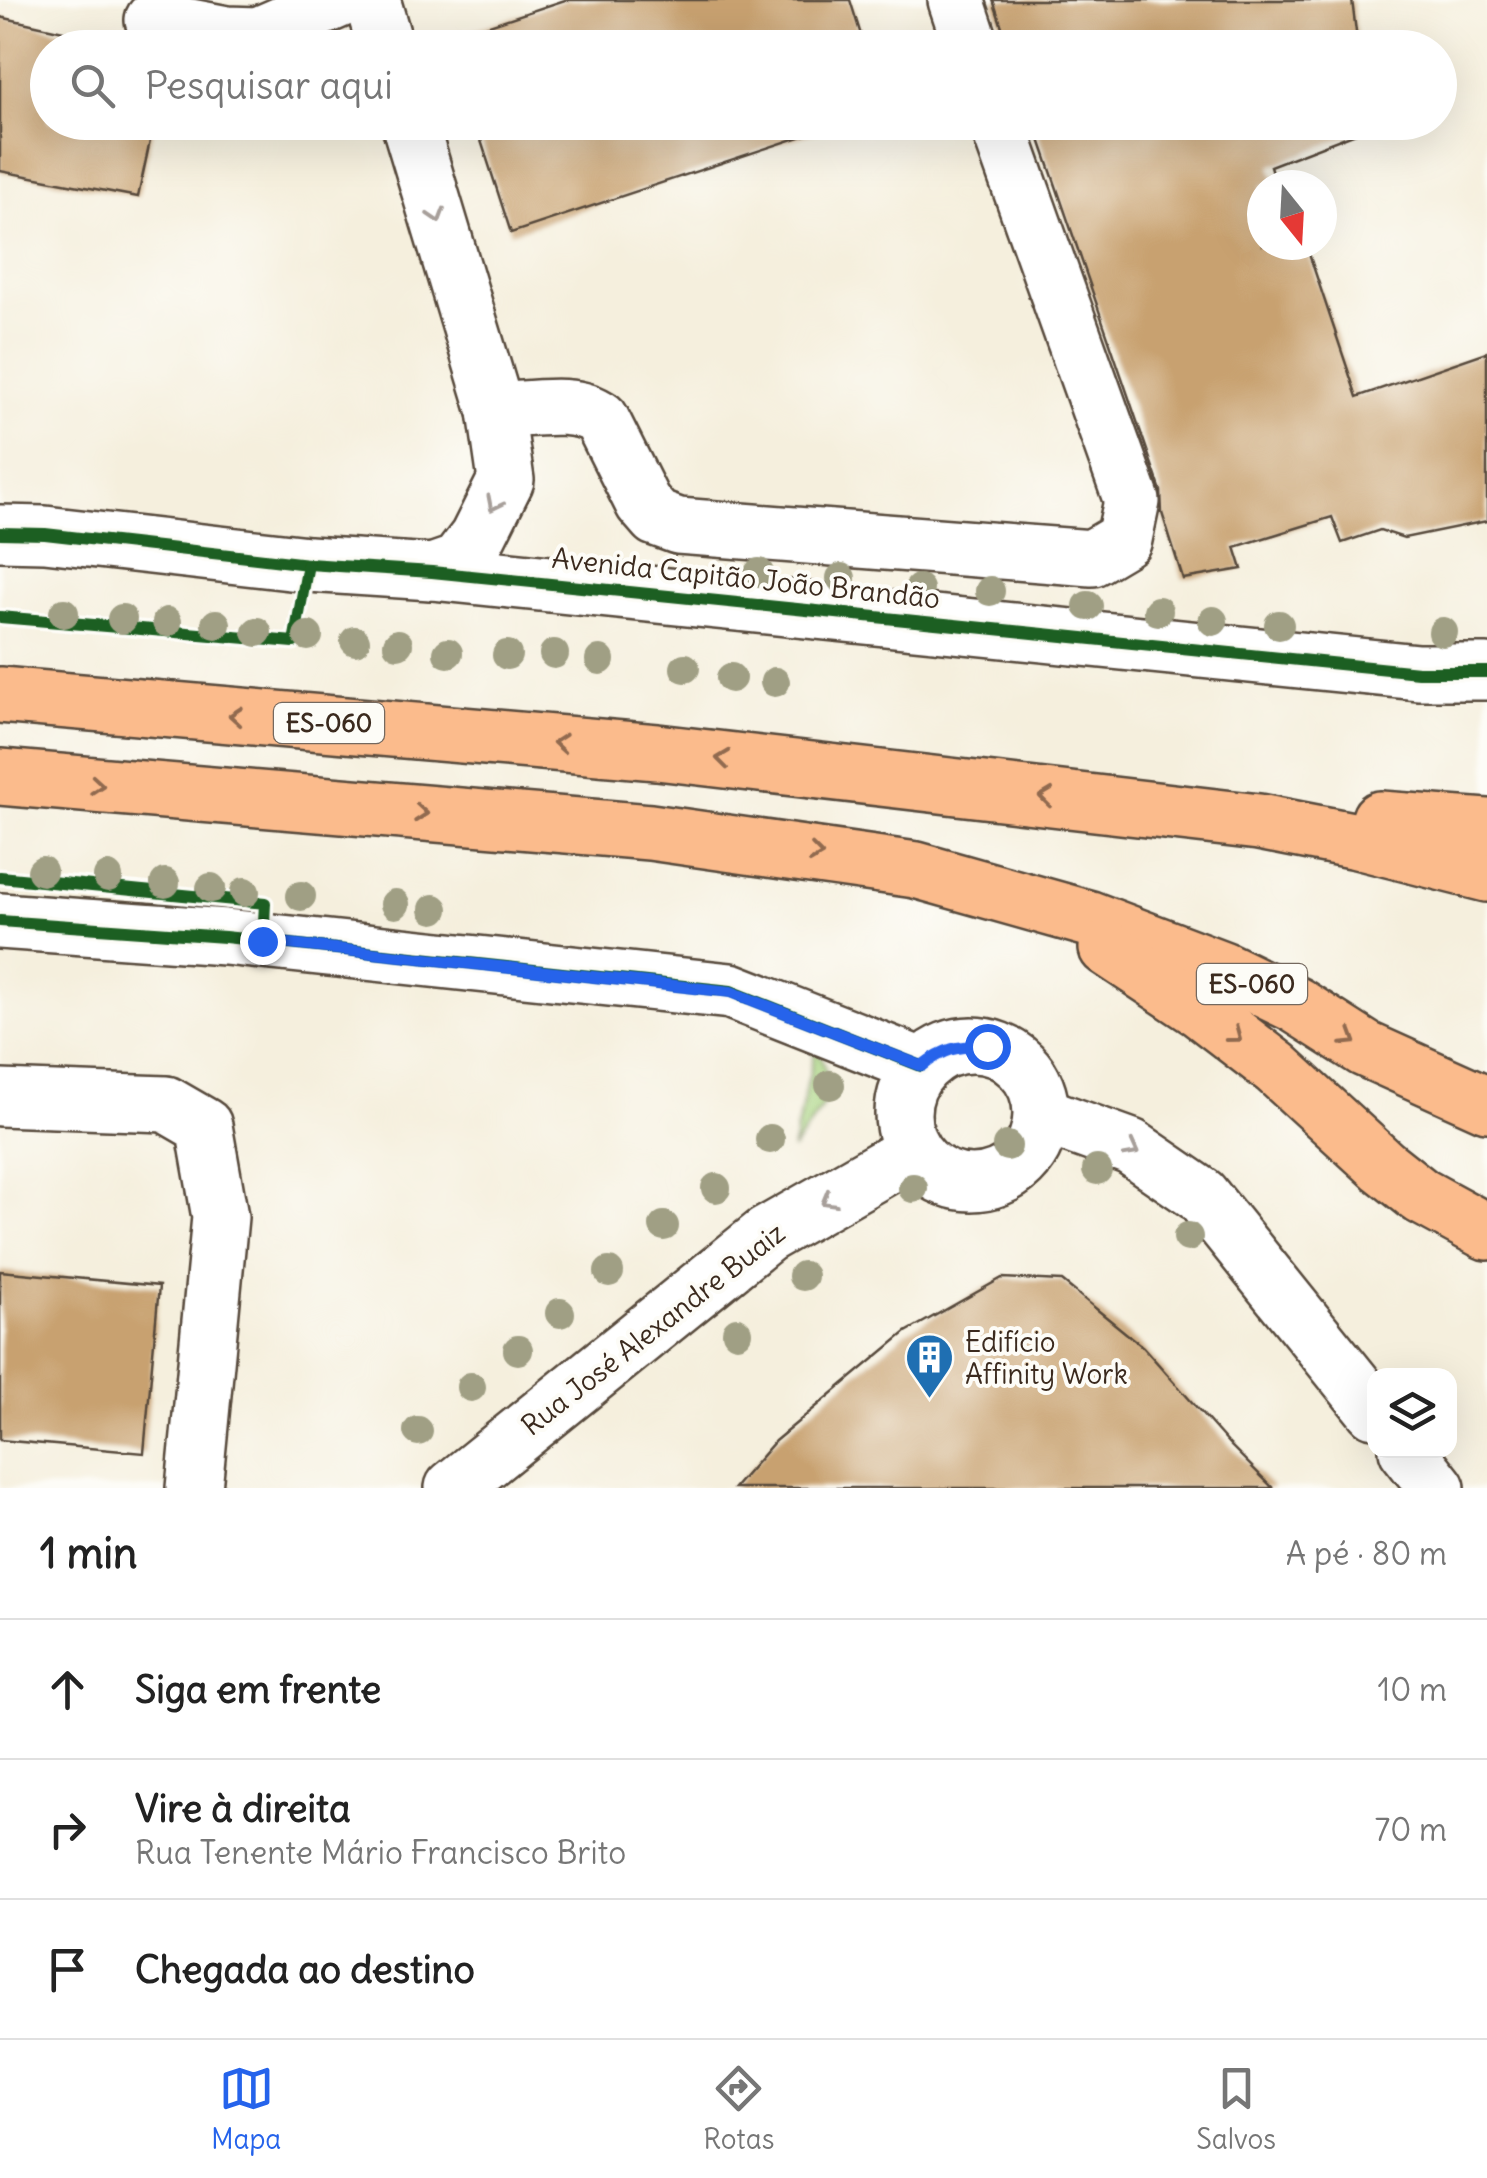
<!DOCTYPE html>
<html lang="pt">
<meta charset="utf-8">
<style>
body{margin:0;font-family:Delius,sans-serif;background:#f2f2f2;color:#222}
.controls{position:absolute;right:30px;bottom:30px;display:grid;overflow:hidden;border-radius:20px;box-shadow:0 10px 40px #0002}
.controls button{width:90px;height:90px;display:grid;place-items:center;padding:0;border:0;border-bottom:2px solid #e0e0e0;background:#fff;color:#222;font:50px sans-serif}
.compass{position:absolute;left:1247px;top:170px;width:90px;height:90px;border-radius:50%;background:#fff;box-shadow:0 10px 40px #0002;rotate:162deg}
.stop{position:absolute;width:30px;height:30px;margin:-22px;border:8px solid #2563eb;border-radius:50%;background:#fff}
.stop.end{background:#2563eb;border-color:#fff;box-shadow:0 2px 10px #0008}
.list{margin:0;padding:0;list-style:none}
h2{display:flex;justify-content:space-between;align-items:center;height:130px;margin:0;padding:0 40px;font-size:42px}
h2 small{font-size:32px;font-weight:400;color:#767676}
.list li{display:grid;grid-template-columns:65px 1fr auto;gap:30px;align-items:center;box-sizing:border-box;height:140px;padding:0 40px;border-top:2px solid #e0e0e0}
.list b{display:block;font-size:38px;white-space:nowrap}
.list p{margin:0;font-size:32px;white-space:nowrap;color:#767676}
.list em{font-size:32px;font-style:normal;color:#767676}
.icon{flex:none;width:55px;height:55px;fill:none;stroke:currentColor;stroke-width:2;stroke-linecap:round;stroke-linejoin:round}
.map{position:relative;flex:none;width:1487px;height:1488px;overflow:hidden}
.search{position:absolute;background:#fff;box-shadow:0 10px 40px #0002;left:30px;right:30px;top:30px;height:110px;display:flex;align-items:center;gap:25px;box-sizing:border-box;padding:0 35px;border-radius:55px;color:#767676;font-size:38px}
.sheet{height:550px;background:#fff}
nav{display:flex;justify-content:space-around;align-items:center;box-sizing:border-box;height:140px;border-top:2px solid #e0e0e0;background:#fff;font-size:28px;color:#767676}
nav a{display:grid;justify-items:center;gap:5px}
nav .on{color:#2563eb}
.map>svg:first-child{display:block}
</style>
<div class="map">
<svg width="1487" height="1488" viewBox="0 0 1487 1488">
<rect width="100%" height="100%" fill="#fdfcf7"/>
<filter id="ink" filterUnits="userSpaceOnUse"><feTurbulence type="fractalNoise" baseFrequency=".01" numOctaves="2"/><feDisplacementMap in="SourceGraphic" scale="20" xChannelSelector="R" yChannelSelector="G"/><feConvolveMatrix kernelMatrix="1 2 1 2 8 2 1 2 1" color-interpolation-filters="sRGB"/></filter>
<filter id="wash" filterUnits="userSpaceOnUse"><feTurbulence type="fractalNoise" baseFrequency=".0048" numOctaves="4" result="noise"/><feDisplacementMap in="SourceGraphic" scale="40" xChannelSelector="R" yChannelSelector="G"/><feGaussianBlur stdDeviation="2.25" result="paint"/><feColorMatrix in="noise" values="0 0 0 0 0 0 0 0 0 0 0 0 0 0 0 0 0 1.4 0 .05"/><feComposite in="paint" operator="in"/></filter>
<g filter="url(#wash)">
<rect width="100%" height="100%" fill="#f5efdd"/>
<path fill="#a7d380" stroke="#717e4f" stroke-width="2.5" d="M816,1046C842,1096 820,1108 792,1150Z"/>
<g id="blocks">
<g fill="#c8a16f">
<polygon points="565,0 850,0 865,48 450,48 447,39"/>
<polygon points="993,0 1352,0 1358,48 1009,48"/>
<polygon points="0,17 140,48 48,48 48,122 154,122 138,197 0,171"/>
<polygon points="475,122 845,122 511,233"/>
<polygon points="1034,122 1368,122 1369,128 1270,166 1276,185 1262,185 1262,245 1306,245 1357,397 1487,352 1487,521 1404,538 1380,530 1342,543 1332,517 1235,547 1242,569 1183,579 1162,513 1161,491"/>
<polygon points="0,1271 159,1286 144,1453 0,1440"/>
<polygon points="1002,1278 1062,1281 1143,1347 1230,1445 1273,1488 734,1488 775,1441 906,1332"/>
</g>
</g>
</g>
<g filter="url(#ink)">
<use href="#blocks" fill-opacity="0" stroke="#57483b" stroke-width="2.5"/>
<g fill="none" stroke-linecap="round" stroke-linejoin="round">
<defs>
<g id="minor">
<polyline points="372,0 386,48"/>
<polyline points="956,0 972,48"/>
<polyline points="153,20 227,34 258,35 339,0"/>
<polyline points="409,122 496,411 506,480 477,538 458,563 432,572"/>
<path d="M496,411C528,410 575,399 601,419L643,503L656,518L678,526L1092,558L1124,539L1132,501L997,122"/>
<polyline points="0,533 45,534 308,564 432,572 1418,672 1487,672"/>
<polyline points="0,921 225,937 731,991 921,1066"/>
<circle cx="972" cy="1114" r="69"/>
<polyline points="0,1098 166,1104 204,1126 220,1217 194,1488"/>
<polyline points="1042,1115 1131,1147 1201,1195 1374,1410"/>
<polyline points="1407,1450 1437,1488"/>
<polyline points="453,1488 766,1235 913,1151"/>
</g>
<g id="major">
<polyline points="0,695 657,752 1259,822 1357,841 1487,874"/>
<polyline points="0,777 650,832 916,870 1090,919 1222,969 1296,1005 1365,1049 1487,1104"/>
<polyline points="1380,819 1487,827"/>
<polyline points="1107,948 1199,1009 1276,1068 1383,1166 1421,1196 1487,1232"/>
</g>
</defs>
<use href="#minor" stroke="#57483b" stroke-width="60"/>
<use href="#major" stroke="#57483b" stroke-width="60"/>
<use href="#minor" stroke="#fff" stroke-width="55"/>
<use href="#major" stroke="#fbbb8c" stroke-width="55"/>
<defs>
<g id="cycleway">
<polyline points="0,533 45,534 308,564 432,572 1418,672 1487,672"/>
<polyline points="0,617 294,642 308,564"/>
<polyline points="0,877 265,903 263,941"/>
<polyline points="0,921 225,937 731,991 921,1066"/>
</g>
</defs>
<use href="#cycleway" stroke="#fdfcf7" stroke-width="19"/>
<use href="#cycleway" stroke="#1b5e20" stroke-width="12"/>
</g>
<g fill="#a09f84">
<circle cx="759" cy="573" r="15"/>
<circle cx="841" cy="578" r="15"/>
<circle cx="919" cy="589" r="15"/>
<circle cx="990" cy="591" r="15"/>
<circle cx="1088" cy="606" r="15"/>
<circle cx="1158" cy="611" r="15"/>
<circle cx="64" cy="613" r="15"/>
<circle cx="122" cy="619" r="15"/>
<circle cx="1213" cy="621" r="15"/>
<circle cx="167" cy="622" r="15"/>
<circle cx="216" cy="624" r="15"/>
<circle cx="1279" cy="625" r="15"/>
<circle cx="257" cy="632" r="15"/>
<circle cx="1443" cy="632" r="15"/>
<circle cx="308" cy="636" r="15"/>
<circle cx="355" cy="641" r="15"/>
<circle cx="398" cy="644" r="15"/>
<circle cx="448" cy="653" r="15"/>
<circle cx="554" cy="654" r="15"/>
<circle cx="507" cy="655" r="15"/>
<circle cx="600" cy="660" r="15"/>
<circle cx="685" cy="668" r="15"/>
<circle cx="731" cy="678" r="15"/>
<circle cx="775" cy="682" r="15"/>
<circle cx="42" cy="871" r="15"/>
<circle cx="108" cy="877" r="15"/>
<circle cx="165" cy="883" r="15"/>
<circle cx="211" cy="888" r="15"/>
<circle cx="245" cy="892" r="15"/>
<circle cx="301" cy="896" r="15"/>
<circle cx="395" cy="904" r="15"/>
<circle cx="434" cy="909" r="15"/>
<circle cx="830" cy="1085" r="15"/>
<circle cx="770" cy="1139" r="15"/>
<circle cx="1007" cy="1146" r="15"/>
<circle cx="1097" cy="1170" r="15"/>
<circle cx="716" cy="1188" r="15"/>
<circle cx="913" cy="1188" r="15"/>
<circle cx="664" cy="1226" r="15"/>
<circle cx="1188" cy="1237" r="15"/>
<circle cx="609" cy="1272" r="15"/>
<circle cx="803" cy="1276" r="15"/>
<circle cx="560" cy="1313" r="15"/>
<circle cx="737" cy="1332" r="15"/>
<circle cx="518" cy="1350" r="15"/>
<circle cx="471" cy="1387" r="15"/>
<circle cx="418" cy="1431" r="15"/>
</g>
<defs><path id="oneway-chevron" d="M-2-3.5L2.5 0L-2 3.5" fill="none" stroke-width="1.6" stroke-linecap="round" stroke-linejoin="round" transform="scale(2.5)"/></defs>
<g stroke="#a79f9a">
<use href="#oneway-chevron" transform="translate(437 216) rotate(73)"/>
<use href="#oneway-chevron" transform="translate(494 504) rotate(117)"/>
<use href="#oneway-chevron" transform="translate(1132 1150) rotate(28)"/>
<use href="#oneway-chevron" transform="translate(828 1200) rotate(150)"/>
</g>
<g stroke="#916b50">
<use href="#oneway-chevron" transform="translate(236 716) rotate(-175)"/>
<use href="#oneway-chevron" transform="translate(560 743) rotate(-175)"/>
<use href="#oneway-chevron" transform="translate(723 759) rotate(-173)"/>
<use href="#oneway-chevron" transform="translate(97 785) rotate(5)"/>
<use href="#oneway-chevron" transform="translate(1046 797) rotate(-173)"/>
<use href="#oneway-chevron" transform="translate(421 813) rotate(5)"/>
<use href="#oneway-chevron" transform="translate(816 854) rotate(7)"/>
<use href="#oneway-chevron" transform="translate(1235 1036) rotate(37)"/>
<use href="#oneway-chevron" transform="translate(1350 1039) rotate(32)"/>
</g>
</g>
<g fill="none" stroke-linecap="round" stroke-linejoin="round" filter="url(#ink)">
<path stroke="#2563eb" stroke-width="12" d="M262,941L731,992L922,1066C943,1049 959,1045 987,1046"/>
</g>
<defs>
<symbol id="building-pin" viewBox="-11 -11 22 30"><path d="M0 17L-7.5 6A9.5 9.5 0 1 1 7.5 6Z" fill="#1f6fb2" stroke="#fdfcf7"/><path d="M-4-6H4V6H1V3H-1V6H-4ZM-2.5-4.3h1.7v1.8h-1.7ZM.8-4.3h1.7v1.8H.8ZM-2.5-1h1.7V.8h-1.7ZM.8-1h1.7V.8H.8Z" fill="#fff"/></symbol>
</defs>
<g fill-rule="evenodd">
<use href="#building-pin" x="902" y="1330" width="55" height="75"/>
</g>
<g text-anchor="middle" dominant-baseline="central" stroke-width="8" stroke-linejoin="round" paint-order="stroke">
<g fill="#fdfcf7" stroke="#75695f" stroke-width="2.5">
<rect x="274" y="703" width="110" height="40" rx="8"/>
<rect x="1197" y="964" width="110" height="40" rx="8"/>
</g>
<g font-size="25" font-weight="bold" fill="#3b2a1e">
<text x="329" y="723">ES-060</text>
<text x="1252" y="984">ES-060</text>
</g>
<g font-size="28" fill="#3b2a1e" stroke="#fdfcf7">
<text transform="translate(746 578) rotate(6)">Avenida Capitão João Brandão</text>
<text transform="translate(653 1329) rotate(-38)">Rua José Alexandre Buaiz</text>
</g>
<g font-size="28" fill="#3b2a1e" stroke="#fdfcf7" text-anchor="start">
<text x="965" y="1342">Edifício<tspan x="965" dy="32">Affinity Work</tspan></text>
</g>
</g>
</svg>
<div class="controls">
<button><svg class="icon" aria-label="layers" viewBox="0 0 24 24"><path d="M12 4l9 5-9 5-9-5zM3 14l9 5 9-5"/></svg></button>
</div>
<svg class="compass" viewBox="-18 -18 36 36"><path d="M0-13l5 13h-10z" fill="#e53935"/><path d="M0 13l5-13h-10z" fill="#767676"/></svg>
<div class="stop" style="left:987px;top:1046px"></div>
<div class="stop end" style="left:262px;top:941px"></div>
<div class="search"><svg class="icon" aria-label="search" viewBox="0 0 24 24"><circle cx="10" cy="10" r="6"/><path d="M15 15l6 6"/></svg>Pesquisar aqui</div>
</div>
<section class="sheet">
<h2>1 min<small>A pé · 80 m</small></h2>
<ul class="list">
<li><svg class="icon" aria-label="ahead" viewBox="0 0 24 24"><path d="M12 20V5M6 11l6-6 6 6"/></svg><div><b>Siga em frente</b></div><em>10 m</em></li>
<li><svg class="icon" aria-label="right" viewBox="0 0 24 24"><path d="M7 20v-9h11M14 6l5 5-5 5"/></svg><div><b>Vire à direita</b><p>Rua Tenente Mário Francisco Brito</p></div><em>70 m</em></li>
<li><svg class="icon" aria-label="arrive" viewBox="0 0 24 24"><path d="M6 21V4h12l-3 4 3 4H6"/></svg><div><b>Chegada ao destino</b></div></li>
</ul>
</section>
<nav>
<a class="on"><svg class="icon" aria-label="map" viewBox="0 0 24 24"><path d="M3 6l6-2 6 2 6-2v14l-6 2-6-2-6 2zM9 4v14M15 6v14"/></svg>Mapa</a>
<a><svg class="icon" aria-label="directions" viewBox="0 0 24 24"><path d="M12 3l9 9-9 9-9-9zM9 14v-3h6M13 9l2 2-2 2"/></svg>Rotas</a>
<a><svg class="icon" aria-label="saved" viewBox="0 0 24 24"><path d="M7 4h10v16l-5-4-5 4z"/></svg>Salvos</a>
</nav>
